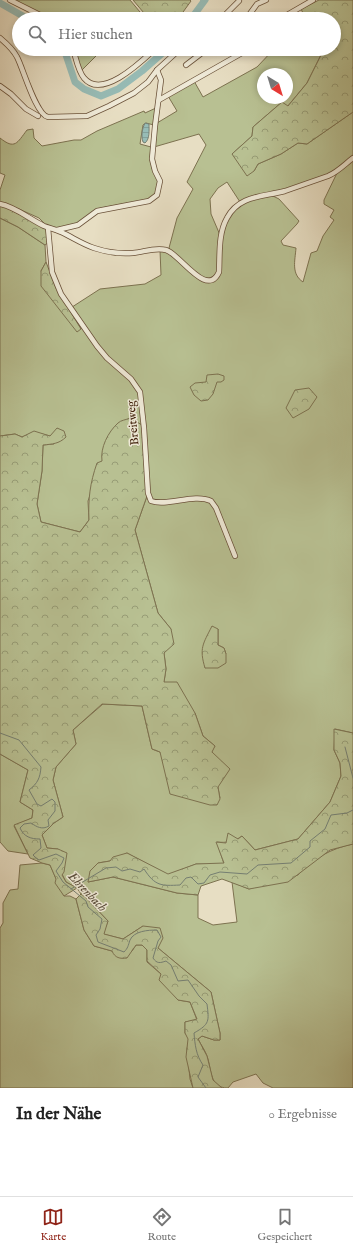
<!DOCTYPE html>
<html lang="de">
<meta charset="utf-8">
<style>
body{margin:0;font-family:"IM FELL English",serif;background:#f6f6f6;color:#222}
.compass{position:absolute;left:257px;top:68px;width:36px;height:36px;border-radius:50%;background:#fff;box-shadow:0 2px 6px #0003;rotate:142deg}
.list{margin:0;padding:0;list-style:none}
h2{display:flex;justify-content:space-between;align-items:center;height:52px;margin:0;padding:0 16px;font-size:17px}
h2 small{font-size:13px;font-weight:400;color:#767676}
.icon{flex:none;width:22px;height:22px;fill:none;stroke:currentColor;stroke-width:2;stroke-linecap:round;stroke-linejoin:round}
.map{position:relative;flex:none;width:353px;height:1088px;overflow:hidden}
.search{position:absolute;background:#fff;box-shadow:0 2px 6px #0003;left:12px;right:12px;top:12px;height:44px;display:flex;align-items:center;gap:10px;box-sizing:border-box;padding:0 14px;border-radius:22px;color:#767676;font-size:15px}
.sheet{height:108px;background:#fff}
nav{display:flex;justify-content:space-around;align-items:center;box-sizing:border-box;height:56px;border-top:1px solid #e0e0e0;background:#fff;font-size:11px;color:#767676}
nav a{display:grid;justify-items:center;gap:2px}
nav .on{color:#8f2418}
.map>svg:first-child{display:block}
</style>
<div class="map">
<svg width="353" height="1088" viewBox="0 0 353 1088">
<defs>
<pattern id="forest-crowns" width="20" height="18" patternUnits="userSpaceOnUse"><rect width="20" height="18" fill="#b8c092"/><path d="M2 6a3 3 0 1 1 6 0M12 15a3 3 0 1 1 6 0" fill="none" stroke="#979c76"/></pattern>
<pattern id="water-rules" width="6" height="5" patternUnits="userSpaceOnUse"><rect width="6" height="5" fill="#97bcb6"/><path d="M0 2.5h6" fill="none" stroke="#83a19b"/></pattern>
</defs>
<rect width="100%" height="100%" fill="#e7dec3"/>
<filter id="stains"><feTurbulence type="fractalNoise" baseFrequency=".005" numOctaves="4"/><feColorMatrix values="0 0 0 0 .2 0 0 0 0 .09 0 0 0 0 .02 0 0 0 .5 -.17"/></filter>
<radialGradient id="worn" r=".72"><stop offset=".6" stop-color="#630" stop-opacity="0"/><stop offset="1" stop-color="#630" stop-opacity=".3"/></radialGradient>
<g fill="#b8c092" stroke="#7d7250" fill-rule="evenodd">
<polygon points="12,0 130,0 140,12 133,19 68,19 64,16 56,19 51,19"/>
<polygon points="74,49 87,49 96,52 97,50 96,49 103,49 81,71"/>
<path d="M274,49H324L307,83L287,107L282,102L253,127L252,136L232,154L254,171L258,164L281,154L298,143L307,144L353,112V157L334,172L296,187L240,202L227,182L218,188L210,199L211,214L220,235L217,272C213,278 209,279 202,278L170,249L169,248L177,218L193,189L187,182L206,145L199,134L154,147L157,123L177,111L168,96L194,81L203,97L257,67ZM263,74H287V98H263Z"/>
<path d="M156,108L154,125L146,123L143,125L140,144L151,147L152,168L157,177L158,182L156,193L151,199L101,208L79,223L56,229L48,227L39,218L19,209L0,202V190L5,175L0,173V138C15,150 17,143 27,130L33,129L34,138L42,146L74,140H81L97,131L144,111L145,113Z"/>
<path d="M353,159V733L335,729L334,750L340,763L341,776L330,802L298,839L255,850L242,836C234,842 226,843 217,842L224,864H196L168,875L127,853L110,861L98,863L88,882L113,877L177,893L198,895V918L213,925L237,922L232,882L249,889L298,875C312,859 332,848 353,844V1088H273L263,1083L256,1074L233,1082L228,1088C209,1088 212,1070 207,1056C205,1050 201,1045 198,1039L202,1036L214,1040H220V1033L211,992L158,948L143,926L123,939L103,934L108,921L85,897L81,894L77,888L66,882L62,874L58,849L47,848L42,835L54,823L63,817L53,780L56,767L76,744L73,730L103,704L142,706L152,749L160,752L220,798L211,752L215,746L203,736L195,713L164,682L166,669L164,653L171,629L158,613L135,530L147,496L102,461L88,501L89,520L80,532L41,522L37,504L42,471L43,445L54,444V433L50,436L34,432L22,437L15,434L0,436V218L18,227L45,245L46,262L41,271L81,329L69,309L100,289L145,284L161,275L160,250L167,251L201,280L217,277L222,235L225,223L232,210L249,199L273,196L279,199L299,221L297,224L281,241L283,245L296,248C295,261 291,274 303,282L311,253L317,251L323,236L334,220L330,217L334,210L324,204V200L337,173ZM218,629V645L224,648L226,654L205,668Z"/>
<polygon points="0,754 28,770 20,802 33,810 32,818 14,826 28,854 8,851 0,842"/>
<polygon points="42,863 50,865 64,896 70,896 76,899 84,930 94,946 112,951 132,951 136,945 142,945 147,950 147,962 161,974 178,1000 190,1002 197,1020 185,1022 185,1033 189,1039 187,1049 190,1079 193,1088 0,1088 0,928 3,923 3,903 10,890 18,889 20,865"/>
</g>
<g fill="url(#forest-crowns)" stroke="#7d7250">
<polygon points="133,0 190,0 191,1 178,19 149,19"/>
<polygon points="319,0 353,0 353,112 307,144 298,143 281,154 258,164 254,171 247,176 232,154 252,136 253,127 282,102 288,106 307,83 324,49 334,49 334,29 337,22 331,16 324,19 298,19 304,15 301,9"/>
<polygon points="0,204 47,229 49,242 45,245 18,227 0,218"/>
<polygon points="46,262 56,288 81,329 77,332 41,286 41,271"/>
<polygon points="218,374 224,376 224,380 221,382 217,382 213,394 208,400 201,401 194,395 190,387 195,383 206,382 207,375"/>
<polygon points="309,388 317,397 309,409 293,418 286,408 295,390"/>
<path d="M130,418L142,425L147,496L135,530L158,613L171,629L174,644L164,653L166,669L164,682H177L195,713L203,736L215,746L212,752L230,769L218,787L220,799L217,805H210L170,794L160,752L152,749L142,706L102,704L73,730L76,744L56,767L53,780L63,817L54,823L42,835L47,848L58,849L67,853L64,872L62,875L66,882L77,888L64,896L55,883L56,879L50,865L42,863L30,858L14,825L32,818L33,810L20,802L28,770L0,754V436L15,434L22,437L34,431L50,436L57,428L64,431L66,437C59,444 52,444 43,445L42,471L37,504L41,522L80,532L89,520C88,499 90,483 97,463L102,461C100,448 108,432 118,423C121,420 126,420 130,418Z"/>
<path d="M212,626L218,629V645L224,648L226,654V663L218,668H205C199,648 203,644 212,626Z"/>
<polygon points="334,729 353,733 353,844 330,850 288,882 249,889 222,879 201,886 198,895 177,893 113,877 88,882 90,871 98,863 110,861 113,857 127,853 168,874 196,864 224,863 216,842 226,843 228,833 238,839 242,836 255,850 298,839 330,802 341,776 340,763 334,750"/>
<path d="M81,894L85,897L108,921L104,934L123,939L143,926L160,928L163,938L158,948L211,992L220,1033V1040H214L202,1036L198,1039L207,1056L213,1080L222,1088H193L186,1057L188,1039L185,1033V1022L197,1019L190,1002L178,1000L159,980L161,974L147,961V950L142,945H136L127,958C120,959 115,958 112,951L94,946L84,930L76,899Z"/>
</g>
<path fill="url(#water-rules)" stroke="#757f72" d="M145,123L149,124C149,130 150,139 145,143L143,142C141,136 142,129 145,123Z"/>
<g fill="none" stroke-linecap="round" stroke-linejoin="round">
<g stroke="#757f72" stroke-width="1">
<polyline points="201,0 202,4"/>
<path d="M0,733L19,740L41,767C40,778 38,783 29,790L37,804L41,806L52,799L55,802V811L48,820L49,826C42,830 37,827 31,823L24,824L20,828C24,837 31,839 40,839L41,848L33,855L35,857L39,860L56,854L64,858L62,863L56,871L63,882L86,901L88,907L102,919L100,929L96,935L98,942L124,952C128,948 128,946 130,940C134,931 148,930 157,930L161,937L158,941L153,958C157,964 160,963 166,961L171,965L178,981L188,980L199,996L207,1004C209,1021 210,1024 194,1033C195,1045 196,1055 203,1065L198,1077L206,1088"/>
<polyline points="345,747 353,778"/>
<path d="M71,889L106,868L116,867L122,871L130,869L140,872L144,869C155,886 161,886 180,885L186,878L191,877L198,884L204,883L210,875L220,872L247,874L258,865L291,863L310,847V841L325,829L331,815L347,813L353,810"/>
</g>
<g stroke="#97bcb6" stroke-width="7">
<polyline points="0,3 28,19"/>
<polyline points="191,19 205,0"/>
<polyline points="64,49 75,82 84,89 101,96 118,89 142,71 167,49"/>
</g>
<defs>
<g id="minor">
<polyline points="10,0 48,19"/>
<polyline points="221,19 239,1"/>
<polyline points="246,19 257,4 266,0"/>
<polyline points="280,19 313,0"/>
<path d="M0,38C6,43 13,49 17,57C23,68 36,115 48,117L87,116L109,106L134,93L148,82L157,70L180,49"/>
<path d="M73,49C76,58 78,71 84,78C102,100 141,62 155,49"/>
<polyline points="186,65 207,49"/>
<polyline points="0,86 11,94 26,109 38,116"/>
<polyline points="159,100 249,49"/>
<path d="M0,204C16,207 29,219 44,226C49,228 55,229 61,232C72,237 82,244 94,248C106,252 121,254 133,253C144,252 155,247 166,250C180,254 207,299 219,272C220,254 218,234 227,218C239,195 263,197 285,191C299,186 314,181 328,176C338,172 345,164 353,158"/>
<path d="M48,228L52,272L61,294L97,346L107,358L131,379L140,392L144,428L148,493L151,501C167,507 194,493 211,501L216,508L235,556"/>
<polyline points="57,230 78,225 97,211 149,201 157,195 160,181 155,171 152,159 155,126 161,80 157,70"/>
</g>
</defs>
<use href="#minor" stroke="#6b523a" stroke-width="6"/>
<use href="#minor" stroke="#efead8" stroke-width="4.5"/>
</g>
<g text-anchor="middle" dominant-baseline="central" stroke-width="3" stroke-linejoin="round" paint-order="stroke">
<g font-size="12" fill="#42230d" stroke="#efead8">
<text transform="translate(133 423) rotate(-95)">Breitweg</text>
</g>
<g font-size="13" font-style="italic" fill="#574937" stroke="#efead8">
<text transform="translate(87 892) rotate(46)">Ehrenbach</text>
</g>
</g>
<rect width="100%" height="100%" filter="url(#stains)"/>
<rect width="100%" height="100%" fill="url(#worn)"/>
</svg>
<svg class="compass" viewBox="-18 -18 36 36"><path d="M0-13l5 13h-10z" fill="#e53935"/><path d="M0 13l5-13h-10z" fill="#767676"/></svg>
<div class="search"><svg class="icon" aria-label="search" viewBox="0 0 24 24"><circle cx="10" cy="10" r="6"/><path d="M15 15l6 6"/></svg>Hier suchen</div>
</div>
<section class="sheet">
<h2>In der Nähe<small>0 Ergebnisse</small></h2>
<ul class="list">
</ul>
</section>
<nav>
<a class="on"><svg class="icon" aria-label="map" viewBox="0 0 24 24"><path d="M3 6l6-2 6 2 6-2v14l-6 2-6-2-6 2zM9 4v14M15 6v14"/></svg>Karte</a>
<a><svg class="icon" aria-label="directions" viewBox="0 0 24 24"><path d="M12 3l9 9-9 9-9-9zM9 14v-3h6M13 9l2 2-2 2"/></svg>Route</a>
<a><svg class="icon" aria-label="saved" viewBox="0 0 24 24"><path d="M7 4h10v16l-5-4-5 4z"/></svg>Gespeichert</a>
</nav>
